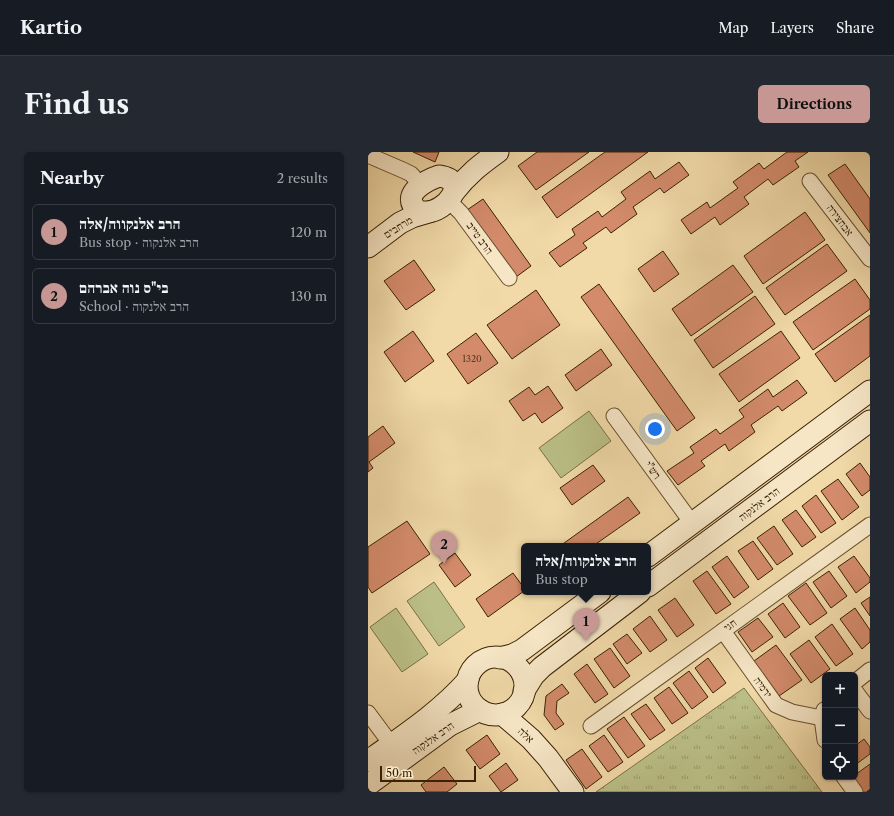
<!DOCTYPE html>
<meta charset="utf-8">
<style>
body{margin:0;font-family:"Libre Caslon Text","Frank Ruhl Libre",serif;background:#242831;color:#f1f3f6}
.controls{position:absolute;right:12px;bottom:12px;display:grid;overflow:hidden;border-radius:6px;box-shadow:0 1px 3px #0004}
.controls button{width:36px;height:36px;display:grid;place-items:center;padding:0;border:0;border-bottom:1px solid #363941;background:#171b24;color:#f1f3f6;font:20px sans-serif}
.scale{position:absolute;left:12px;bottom:10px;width:96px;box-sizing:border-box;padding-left:4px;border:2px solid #3a2205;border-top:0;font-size:11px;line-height:14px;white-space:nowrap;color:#3a2205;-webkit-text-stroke:3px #f6e6c6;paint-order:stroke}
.you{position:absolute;left:287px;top:277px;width:14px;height:14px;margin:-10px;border:3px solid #fff;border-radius:50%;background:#1a73e8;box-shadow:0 0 0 6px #1a73e833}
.badge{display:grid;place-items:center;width:26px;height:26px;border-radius:50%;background:#c59692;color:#111;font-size:13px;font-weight:700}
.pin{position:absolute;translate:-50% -33px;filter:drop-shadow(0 1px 2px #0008)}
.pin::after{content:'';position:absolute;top:21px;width:14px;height:12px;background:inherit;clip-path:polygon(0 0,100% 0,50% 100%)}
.popup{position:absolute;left:153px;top:391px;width:130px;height:52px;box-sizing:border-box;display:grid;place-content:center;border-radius:6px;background:#171b24;filter:drop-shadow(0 1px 3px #0005);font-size:13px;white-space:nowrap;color:#9ea1a6}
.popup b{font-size:15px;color:#f1f3f6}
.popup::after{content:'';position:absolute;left:50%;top:100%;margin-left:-8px;border:8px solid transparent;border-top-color:#171b24}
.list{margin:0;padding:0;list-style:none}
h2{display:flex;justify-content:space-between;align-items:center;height:52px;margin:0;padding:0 16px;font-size:17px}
h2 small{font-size:13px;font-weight:400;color:#9ea1a6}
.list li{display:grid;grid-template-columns:26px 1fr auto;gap:12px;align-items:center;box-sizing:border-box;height:56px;margin:0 8px 8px;padding:0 8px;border:1px solid #363941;border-radius:6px}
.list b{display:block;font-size:15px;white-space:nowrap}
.list p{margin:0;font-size:13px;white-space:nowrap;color:#9ea1a6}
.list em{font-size:13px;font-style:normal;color:#9ea1a6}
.icon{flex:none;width:22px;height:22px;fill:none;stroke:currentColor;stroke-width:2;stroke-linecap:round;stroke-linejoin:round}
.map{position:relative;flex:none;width:502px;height:640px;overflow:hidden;border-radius:6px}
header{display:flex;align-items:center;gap:24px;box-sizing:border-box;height:56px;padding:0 20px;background:#171b24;border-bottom:1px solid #363941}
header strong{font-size:19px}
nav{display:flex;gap:22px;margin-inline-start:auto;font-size:14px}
.intro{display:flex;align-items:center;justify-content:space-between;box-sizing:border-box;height:96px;padding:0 24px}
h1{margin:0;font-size:28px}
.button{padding:10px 18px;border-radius:6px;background:#c59692;color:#111;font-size:14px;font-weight:700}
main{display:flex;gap:24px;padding:0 24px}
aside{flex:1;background:#171b24;border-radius:6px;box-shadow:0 1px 3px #0004}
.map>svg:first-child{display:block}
</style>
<header>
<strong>Kartio</strong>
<nav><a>Map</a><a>Layers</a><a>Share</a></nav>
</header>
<div class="intro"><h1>Find us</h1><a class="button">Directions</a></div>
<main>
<aside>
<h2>Nearby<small>2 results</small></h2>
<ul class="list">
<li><span class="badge">1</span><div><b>הרב אלנקווה/אלה</b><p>Bus stop · הרב אלנקוה</p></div><em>120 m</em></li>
<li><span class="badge">2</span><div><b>בי&quot;ס נוה אברהם</b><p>School · הרב אלנקוה</p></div><em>130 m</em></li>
</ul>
</aside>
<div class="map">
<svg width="502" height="640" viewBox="0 0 502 640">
<defs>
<pattern id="grass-tufts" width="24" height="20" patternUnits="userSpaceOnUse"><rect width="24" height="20" fill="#bbbf87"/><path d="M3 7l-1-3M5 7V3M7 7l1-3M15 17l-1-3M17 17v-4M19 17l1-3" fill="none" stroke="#999b6c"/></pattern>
</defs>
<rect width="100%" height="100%" fill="#f1d9a8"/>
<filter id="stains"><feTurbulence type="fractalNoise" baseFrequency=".005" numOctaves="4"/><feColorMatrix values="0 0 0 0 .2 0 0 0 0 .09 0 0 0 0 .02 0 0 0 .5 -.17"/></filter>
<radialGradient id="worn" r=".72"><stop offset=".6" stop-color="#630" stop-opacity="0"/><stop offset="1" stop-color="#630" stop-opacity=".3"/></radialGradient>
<polygon fill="url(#grass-tufts)" stroke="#7a7046" points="376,536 454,640 228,640"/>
<g fill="#bbbf87" stroke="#7a7046">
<polygon points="221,259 243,289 193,326 171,296"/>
<polygon points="66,430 97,475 71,494 39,449"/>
<polygon points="28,456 60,502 34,520 2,475"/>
</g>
<g fill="#d38b6b" stroke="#3a2205">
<polygon points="45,0 71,0 67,10"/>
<polygon points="169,0 221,0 168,38 150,14"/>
<polygon points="237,0 280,0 189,66 174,45"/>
<polygon points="419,0 440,0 427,9 431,15 405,33 400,27 376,45 381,52 352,73 347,65 323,82 313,68 339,50 342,56 370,36 365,30 391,11 396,17"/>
<polygon points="311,10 321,23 296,41 292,36 265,55 269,62 243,81 238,75 215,91 219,96 192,115 181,101 207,83 204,77 230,59 234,65 258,47 253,40 282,19 287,27"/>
<polygon points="477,12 502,47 502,81 460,23"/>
<polygon points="115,47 163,114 148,125 99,58"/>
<polygon points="437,60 457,88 395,132 376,104"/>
<polygon points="459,92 479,119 417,163 398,136"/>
<polygon points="295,99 311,122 286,140 270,117"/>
<polygon points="46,108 67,138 38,158 16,129"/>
<polygon points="365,113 385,140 323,184 304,157"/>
<polygon points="487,127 502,148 502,157 445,198 425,170"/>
<polygon points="231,132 327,266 309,279 213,145"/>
<polygon points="168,138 192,173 144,207 119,173"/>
<polygon points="387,144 407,172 345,216 326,188"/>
<polygon points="502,163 502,204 467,230 447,202"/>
<polygon points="45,179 66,209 37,230 16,200"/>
<polygon points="413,179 432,206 371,250 351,222"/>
<polygon points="108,181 130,211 100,232 79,202"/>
<polygon points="233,197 244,213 208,239 197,223"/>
<polygon points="429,228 439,241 414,259 410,254 383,273 387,280 361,299 357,292 333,309 337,314 310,333 299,319 326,301 322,295 348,277 352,282 376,265 371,258 400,237 405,245"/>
<polygon points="180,234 195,256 174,271 167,261 155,269 141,249 161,235 167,243"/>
<polygon points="15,274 27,291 1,310 5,316 0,320 0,285"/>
<polygon points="492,311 502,325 502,338 494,344 478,322"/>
<polygon points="225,313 237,329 204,353 192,336"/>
<polygon points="470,327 491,355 474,368 453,339"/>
<polygon points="448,343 468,371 453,381 434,354"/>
<polygon points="260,345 272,361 225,394 192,394"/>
<polygon points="428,358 448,385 434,395 414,368"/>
<polygon points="39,369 62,402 4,441 0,435 0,395"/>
<polygon points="406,374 425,402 409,413 389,386"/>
<polygon points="385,389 405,417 390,428 370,399"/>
<polygon points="87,401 103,423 87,435 71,413"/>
<polygon points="359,404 381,435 366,446 344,415"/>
<polygon points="486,404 502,426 502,430 488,441 470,415"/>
<polygon points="339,419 363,452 348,462 325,429"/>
<polygon points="461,419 479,444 463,456 445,430"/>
<polygon points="145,421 156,436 156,439 120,465 108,447"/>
<polygon points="438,431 459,461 442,473 420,444"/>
<polygon points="502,445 502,464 493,451"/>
<polygon points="307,446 326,473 309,485 290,458"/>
<polygon points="415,451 432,475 417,486 400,462"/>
<polygon points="487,456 502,478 502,490 494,497 472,467"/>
<polygon points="282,464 299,488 282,500 265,477"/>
<polygon points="390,466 405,485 384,500 370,480"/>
<polygon points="464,472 485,502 468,514 447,485"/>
<polygon points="259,482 274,501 259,512 245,492"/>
<polygon points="441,488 462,517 443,531 422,502"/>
<polygon points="408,493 434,528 411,544 386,509"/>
<polygon points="242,496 262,524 246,536 226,507"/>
<polygon points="340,506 358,531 345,541 327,516"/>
<polygon points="219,512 240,542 227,551 206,522"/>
<polygon points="321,519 340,545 324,557 305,531"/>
<polygon points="194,532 201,541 189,549 188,561 196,572 187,578 176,563 178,544"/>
<polygon points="301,535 320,561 304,572 286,546"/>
<polygon points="278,552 297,578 282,588 263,562"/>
<polygon points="256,565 277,594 260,606 239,577"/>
<polygon points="119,583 132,602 112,617 98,598"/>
<polygon points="236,583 255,610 240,620 221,594"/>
<polygon points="496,587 502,595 502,602 487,613 487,594"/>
<polygon points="214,597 234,625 218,637 198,608"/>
<polygon points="138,611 150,628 133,640 121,624"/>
<polygon points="502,612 502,637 498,640 493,640 484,625 487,625 487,623"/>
<polygon points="76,615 89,632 79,640 58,640 53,633"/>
</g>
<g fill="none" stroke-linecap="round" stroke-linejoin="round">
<defs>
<g id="street">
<polyline points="0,3 37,19 43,22 53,33"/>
<polyline points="442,29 502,107"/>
<polyline points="81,49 93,61 141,126"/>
<polyline points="246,264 324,371"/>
<polyline points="355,479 408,553 424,560 454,566"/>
<polyline points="487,530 502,518"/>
<polyline points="487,539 502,559"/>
<polyline points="456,558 454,566 457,588"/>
<polyline points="0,561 23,592"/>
<polyline points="223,574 502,373"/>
<polyline points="476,625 487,640"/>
</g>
<g id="secondary">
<path d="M71,24C103,28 78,60 58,60C53,60 49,59 47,56C34,41 59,28 71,24Z"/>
<path d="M86,40C100,22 112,13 130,0"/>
<polyline points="0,95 32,71 44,65 61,60"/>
<polyline points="280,404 502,239"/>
<polyline points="280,434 502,269"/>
<circle cx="128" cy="534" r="29"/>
<polyline points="132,506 144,503 154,498 232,440"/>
<polyline points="156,539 166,523 174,515 272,440"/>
<polyline points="134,562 163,587 180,606 205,640"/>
<path d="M0,609C35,584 72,560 100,528"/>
<polyline points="0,633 82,573 112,558"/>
</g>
</defs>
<use href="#street" stroke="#68502e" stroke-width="17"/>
<use href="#secondary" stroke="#3a2205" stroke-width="23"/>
<use href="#street" stroke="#f6e6c6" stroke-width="15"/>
<use href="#secondary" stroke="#f6e6c6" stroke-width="21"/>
</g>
<g text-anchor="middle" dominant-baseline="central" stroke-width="3" stroke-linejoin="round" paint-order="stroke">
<g font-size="9" fill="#603c1e">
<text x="104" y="206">1320</text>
</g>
<g font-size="11" fill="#3a2205" stroke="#f6e6c6">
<text transform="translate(472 68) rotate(53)">אבחצירה</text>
<text transform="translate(30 75) rotate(-32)">מרחבים</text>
<text transform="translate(112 86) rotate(54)">הרב טייב</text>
<text transform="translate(285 318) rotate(54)">רש"י</text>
<text transform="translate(391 352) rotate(-37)">הרב אלנקוה</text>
<text transform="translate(362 473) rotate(-36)">חגי</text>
<text transform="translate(395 535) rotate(54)">ירמיה</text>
<text transform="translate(158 583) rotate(43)">אלה</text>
<text transform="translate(65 586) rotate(-35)">הרב אלנקוה</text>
</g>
</g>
<rect width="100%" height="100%" filter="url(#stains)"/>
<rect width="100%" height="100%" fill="url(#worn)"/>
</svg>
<div class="controls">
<button>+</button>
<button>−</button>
<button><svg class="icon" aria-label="locate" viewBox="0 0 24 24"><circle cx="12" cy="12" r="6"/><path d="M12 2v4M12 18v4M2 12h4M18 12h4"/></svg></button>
</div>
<div class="scale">50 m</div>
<div class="you"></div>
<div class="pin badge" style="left:218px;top:489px">1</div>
<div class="popup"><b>הרב אלנקווה/אלה</b>Bus stop</div>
<div class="pin badge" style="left:76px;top:412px">2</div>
</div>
</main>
